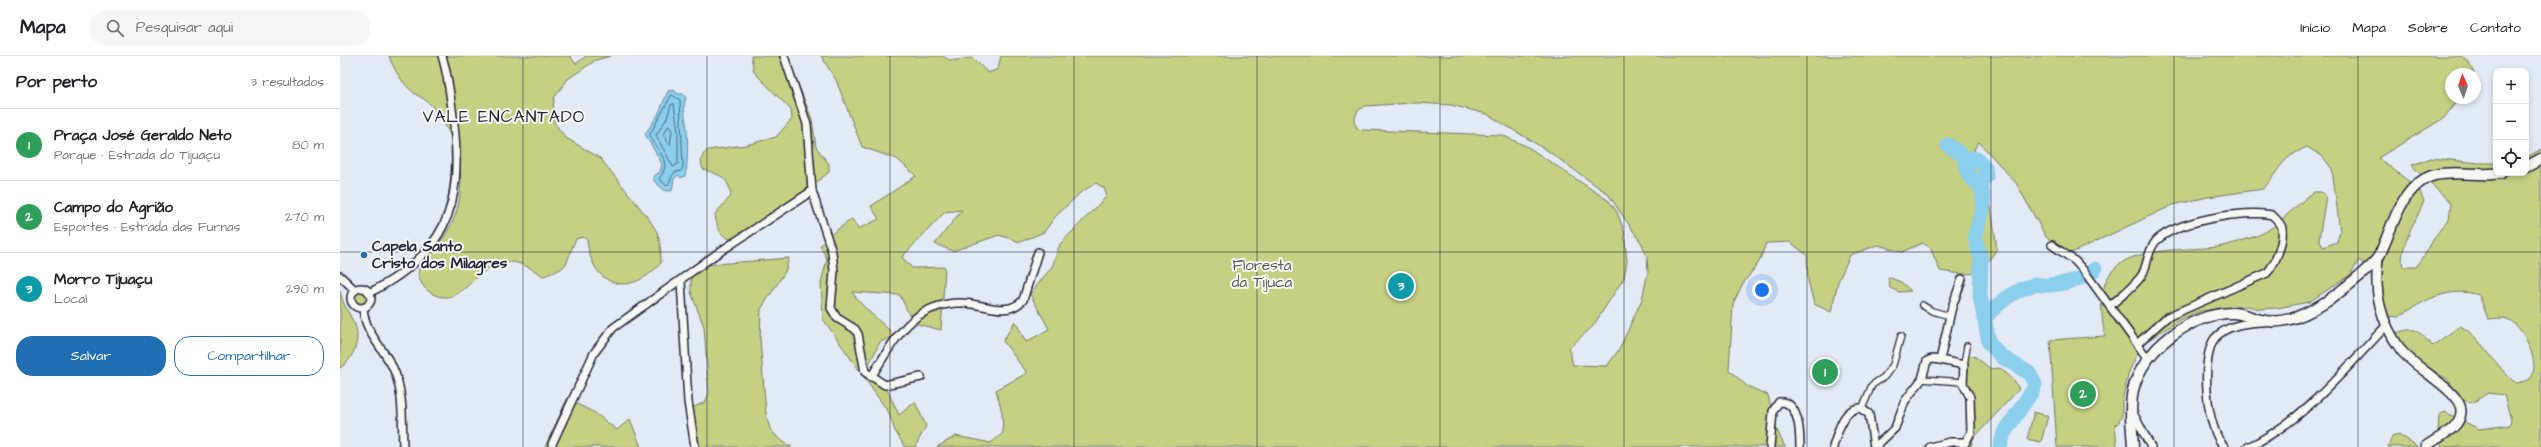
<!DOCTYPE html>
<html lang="pt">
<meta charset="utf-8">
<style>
body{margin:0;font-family:"Architects Daughter",sans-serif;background:#f6f6f6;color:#202124}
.controls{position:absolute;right:12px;top:12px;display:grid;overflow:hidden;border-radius:8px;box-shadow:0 2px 6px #0003}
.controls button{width:36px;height:36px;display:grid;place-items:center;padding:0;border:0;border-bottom:1px solid #e0e0e0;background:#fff;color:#202124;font:20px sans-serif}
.compass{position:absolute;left:2105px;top:12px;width:36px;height:36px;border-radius:50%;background:#fff;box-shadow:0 2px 6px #0003;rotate:357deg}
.you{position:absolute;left:1422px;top:234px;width:14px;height:14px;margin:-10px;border:3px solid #fff;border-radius:50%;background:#1a73e8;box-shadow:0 0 0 6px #1a73e833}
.badge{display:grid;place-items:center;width:26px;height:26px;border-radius:50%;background:#1f6fb2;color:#fff;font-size:13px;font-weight:700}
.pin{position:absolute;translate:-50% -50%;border:2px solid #fff;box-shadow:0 1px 4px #0006}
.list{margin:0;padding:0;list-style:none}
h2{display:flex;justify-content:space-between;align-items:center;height:52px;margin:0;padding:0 16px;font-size:17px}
h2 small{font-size:13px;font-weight:400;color:#757577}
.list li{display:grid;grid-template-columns:26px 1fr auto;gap:12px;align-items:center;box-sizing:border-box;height:72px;padding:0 16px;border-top:1px solid #e0e0e0}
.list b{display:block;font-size:15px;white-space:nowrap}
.list p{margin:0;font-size:13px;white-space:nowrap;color:#757577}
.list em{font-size:13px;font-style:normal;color:#757577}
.actions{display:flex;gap:8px;padding:12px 16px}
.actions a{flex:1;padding:9px 0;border:1px solid #1f6fb2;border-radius:16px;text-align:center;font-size:14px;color:#1f6fb2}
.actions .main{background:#1f6fb2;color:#fff}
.icon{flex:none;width:22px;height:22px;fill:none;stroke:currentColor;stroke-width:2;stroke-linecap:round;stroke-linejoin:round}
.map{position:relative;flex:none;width:2201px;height:391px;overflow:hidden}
header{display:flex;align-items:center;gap:24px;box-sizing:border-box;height:56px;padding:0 20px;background:#fff;border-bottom:1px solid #e0e0e0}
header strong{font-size:19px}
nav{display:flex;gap:22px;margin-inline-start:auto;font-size:14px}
.search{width:280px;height:36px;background:#f6f6f6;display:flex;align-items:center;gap:10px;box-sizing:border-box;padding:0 14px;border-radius:16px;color:#757577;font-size:15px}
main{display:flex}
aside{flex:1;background:#fff}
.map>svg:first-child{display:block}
</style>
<header>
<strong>Mapa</strong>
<div class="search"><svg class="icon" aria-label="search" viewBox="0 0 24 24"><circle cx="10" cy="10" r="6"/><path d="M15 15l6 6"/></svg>Pesquisar aqui</div>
<nav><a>Início</a><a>Mapa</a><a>Sobre</a><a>Contato</a></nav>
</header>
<main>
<aside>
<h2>Por perto<small>3 resultados</small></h2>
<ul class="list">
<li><span class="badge" style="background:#2e9e5b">1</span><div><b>Praça José Geraldo Neto</b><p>Parque · Estrada do Tijuaçu</p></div><em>80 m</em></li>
<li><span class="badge" style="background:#2e9e5b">2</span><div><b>Campo do Agrião</b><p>Esportes · Estrada das Furnas</p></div><em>270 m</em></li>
<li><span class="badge" style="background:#0f9aa8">3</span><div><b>Morro Tijuaçu</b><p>Local</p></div><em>290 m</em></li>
</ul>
<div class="actions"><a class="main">Salvar</a><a>Compartilhar</a></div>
</aside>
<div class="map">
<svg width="2201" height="391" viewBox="0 0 2201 391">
<rect width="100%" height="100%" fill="#e4eaf5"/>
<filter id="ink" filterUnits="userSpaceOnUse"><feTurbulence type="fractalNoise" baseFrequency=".025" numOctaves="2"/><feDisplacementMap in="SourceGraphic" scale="8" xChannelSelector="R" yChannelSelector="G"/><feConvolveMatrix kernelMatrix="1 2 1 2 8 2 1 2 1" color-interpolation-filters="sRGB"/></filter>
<g filter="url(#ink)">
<g fill="#c5d083" stroke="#74795f" fill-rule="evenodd">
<path d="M49,0H230L236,8L246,0H271L256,4L228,23L214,42L213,60L215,68L226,82L260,102L309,163L317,176L320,187L321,207C289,243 251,231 247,183L242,181L236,183C224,207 233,211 203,220C189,211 177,203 160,207C143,211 130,231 115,239C98,247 75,231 79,212C90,197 105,183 113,165C130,125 118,81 91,49C87,44 80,41 74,37C62,27 54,14 49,0Z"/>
<path d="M411,0H447L472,63L476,91L489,108V116L456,143L395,184C380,182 377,172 375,158L391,140C388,119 380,120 363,113C360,105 361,99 368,94L406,89L436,81L452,63L451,54L414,16Z"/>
<path d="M481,0H603C611,8 622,2 633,2L648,17L658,13L661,0H2122L2129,6L2134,18H2111V42H2119L2104,62L2038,102L2079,133L2084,145C2077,164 2058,191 2063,211H2076C2089,196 2093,178 2109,164L2111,148C2099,134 2084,124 2072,109L2091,102L2139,107H2156V117H2186V102L2201,93V391H2102L2098,379L2099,359L2105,356L2139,373L2170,369L2171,364L2164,339L2148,337L2132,347L2119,343C2109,329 2112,318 2091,319L2065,297L2056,277C2077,270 2078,274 2092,290L2120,270C2139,278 2157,313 2176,327C2181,326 2187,325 2191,322C2201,308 2183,268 2167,263C2162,261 2153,263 2148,263L2139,239C2110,230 2083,244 2059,261L2046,260C2037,245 2031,232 2031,215L2019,204L2010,219L1969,246L1937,252L1920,253L1907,250L1861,255L1843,262L1802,288L1789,316L1782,345V360L1777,369L1775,367L1777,391H1717L1710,284L1765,280C1746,187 1810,197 1878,191C1891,189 1906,183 1919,179C1937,172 1957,147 1974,136H1981L1986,140L1979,183L1983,191L1997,186L2000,175L1992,113L1982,100L1967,91C1938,104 1942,112 1923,133L1868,141L1833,149L1727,199L1706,181L1676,127L1639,86L1634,93L1649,136L1657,193C1637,222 1635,220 1600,215L1590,191L1582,187L1562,196L1538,189L1510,199L1498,226L1491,256L1474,248L1468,225L1467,199L1450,186L1426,187L1419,206L1402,229L1393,248L1389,314L1407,330L1428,339L1436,372L1445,391H597L616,380L651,387L663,377L662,356L656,334L687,317L663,285L675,265L686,286L709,273L690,238L712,211L720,188L767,140L764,132L756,127L740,137L715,161L704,176L680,186L659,179L613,195L595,188L622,154L605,156L562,201L572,212L605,211L601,274L573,267L560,239L512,236C523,253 541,265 555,280L540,286L526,314L544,327L559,359L575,346L586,370L575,391H565L555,375L549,357L483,263L481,227L487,203L480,190L494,176L512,163L518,173L539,163L531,150L576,120L557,103L522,91L496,24ZM1075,47L1111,49L1147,58L1208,95L1268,138L1302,188L1307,201L1308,216L1302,243L1280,292L1267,310L1233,309L1229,292L1253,270L1284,222L1287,205L1284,175L1277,156L1269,145L1188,91L1162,79L1023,74L1018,73L1014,66L1017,56L1024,50Z"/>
<polygon points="449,202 445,216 421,253 420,283 426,358 430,373 439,383 452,391 360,391 352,352 365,346 369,337 364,271 351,236 351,220 365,209"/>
<polygon points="1548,221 1561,226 1571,235 1559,236 1550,232"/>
<circle cx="21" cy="243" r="10"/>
<path d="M0,234C2,248 9,256 15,269C21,284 13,304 0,312Z"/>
<polygon points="1626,299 1634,300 1651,313 1660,312 1674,324 1679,333 1633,383 1631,391 1623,391 1627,384 1630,341 1624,332"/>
<polygon points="227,343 255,357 277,374 290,363 301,391 205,391"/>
<polygon points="1694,356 1708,360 1701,386 1687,383"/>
<polygon points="2059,378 2078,391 2048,391 2052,380"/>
</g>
<path fill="#8bcfec" stroke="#618aa5" d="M334,34L338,38H343L346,42C342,52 346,62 347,73C348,86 348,109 345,120L341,122L338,119L334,123L332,135H325L314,125V120L320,116L322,108L305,78L318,59L328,35Z"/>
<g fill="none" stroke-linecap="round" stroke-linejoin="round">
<g stroke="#4c6782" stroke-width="1">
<path d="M332,39L340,44L343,111L341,115C330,115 332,125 327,130L319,123C334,104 316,96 310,79Z"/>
<polygon points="334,48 338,75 338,108 333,111 316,79 327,62 331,49"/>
<polygon points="329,70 332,75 330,89 323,79"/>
</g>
<g stroke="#8bcfec" stroke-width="15">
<path d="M1608,89L1626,102C1626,115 1627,123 1640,127L1644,147L1635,180L1641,204L1640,239L1649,287L1662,301L1689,317L1695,328L1693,334L1664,377L1660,391"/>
<polyline points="1626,102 1637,103 1645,111 1646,121 1640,127"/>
<path d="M1644,263C1656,249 1675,233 1694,229C1699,228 1705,230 1710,229C1725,228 1744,223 1755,213"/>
</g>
<defs>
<g id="pedestrian">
<polyline points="1582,249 1592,255 1610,260"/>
<polyline points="1624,309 1627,290"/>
<polyline points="1582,323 1623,326"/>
<polyline points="1522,353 1532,329 1544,321 1553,309 1561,280"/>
</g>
<g id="minor">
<polyline points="444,0 467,68 472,135 492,196 494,215 491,252 497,262 515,273 518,278 525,316 545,329 581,321"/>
<polyline points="1712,189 1735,205 1744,215 1808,303"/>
<polyline points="0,220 15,234"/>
<polyline points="341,225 348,346 355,391"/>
<circle cx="21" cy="242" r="10"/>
<path d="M29,237C105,198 123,152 114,69C111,46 109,22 102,0"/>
<path d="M1771,249C1781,240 1795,230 1802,219C1808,209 1807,195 1816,185C1836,165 1905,153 1932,159C1936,163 1941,167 1942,172C1944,185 1936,207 1927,217L1827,261L1798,287"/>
<path d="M23,252C25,277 42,290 53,312C64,335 62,366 63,391"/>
<polyline points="1600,304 1624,309 1623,328 1630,341 1631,376 1623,391"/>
<path d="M531,321C544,301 558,274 578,260C589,252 608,246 622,247C642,247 667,262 683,244L698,196"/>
<polyline points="1792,355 1811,391"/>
<polyline points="212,388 254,297 273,272 375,199 472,135"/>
<path d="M1430,391L1433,355L1439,346C1459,344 1460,376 1460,391"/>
<path d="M1493,391C1498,377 1502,353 1520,352L1529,358L1534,391"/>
<polyline points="1535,391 1555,372 1565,345 1582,323 1587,305 1592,303 1600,304 1612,251 1622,223"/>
<polyline points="1590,391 1610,386 1624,386"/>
<path d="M1885,391C1866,376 1860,300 1875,282C1887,269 1905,267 1921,266"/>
<path d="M1908,391C1964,365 2005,313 2047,269"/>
</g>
<path id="tertiary" d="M2038,202C2034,237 2040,265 2061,294C2074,312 2123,336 2121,356C2120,374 2097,381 2085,391"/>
<g id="secondary">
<polyline points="2186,111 2201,103"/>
<path d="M1793,391C1792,373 1789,352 1793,334C1803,293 1851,257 1892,257C1902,257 1912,262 1921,264C1945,270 1969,257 1989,244C2005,232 2024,218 2037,203C2041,198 2043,190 2046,184C2055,160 2067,126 2095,119C2117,114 2140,121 2161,117"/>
</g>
</defs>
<use href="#pedestrian" stroke="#22223b" stroke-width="8"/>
<use href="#minor" stroke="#22223b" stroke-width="10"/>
<use href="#tertiary" stroke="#22223b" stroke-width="12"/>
<use href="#secondary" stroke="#22223b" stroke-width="13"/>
<use href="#pedestrian" stroke="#f6f6f2" stroke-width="5.5"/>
<use href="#minor" stroke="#f6f6f2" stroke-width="7"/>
<use href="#tertiary" stroke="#f6f6f2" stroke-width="9"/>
<use href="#secondary" stroke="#f6f6f2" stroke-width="10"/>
</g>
</g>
<path fill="none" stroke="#22223b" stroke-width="1" stroke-opacity="0.55" d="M183,0V391M367,0V391M550,0V391M734,0V391M917,0V391M1100,0V391M1284,0V391M1467,0V391M1651,0V391M1834,0V391M2018,0V391M0,196H2201"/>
<circle fill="#1f6fb2" stroke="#f6f6f2" stroke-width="1.5" cx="24" cy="199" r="4"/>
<g text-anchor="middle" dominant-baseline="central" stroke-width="4" stroke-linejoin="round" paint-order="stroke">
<g font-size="15" font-weight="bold" fill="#22223b" stroke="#f6f6f2" text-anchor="start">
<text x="32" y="190">Capela Santo<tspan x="32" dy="17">Cristo dos Milagres</tspan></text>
</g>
<g font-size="15" fill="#535651" stroke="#f6f6f2">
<text x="922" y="209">Floresta<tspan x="922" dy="17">da Tijuca</tspan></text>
</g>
<g font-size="17" letter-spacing="1" fill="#22223b" stroke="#f6f6f2">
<text x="164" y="61">VALE ENCANTADO</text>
</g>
</g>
</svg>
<div class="controls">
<button>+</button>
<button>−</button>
<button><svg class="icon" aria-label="locate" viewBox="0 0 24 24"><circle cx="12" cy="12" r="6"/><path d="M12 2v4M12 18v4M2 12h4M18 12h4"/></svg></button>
</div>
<svg class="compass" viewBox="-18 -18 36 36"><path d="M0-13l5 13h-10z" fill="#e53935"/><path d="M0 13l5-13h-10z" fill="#757577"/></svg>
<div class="you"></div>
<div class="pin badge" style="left:1485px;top:316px;background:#2e9e5b">1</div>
<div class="pin badge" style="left:1743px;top:338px;background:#2e9e5b">2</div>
<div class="pin badge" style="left:1061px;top:230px;background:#0f9aa8">3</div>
</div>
</main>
